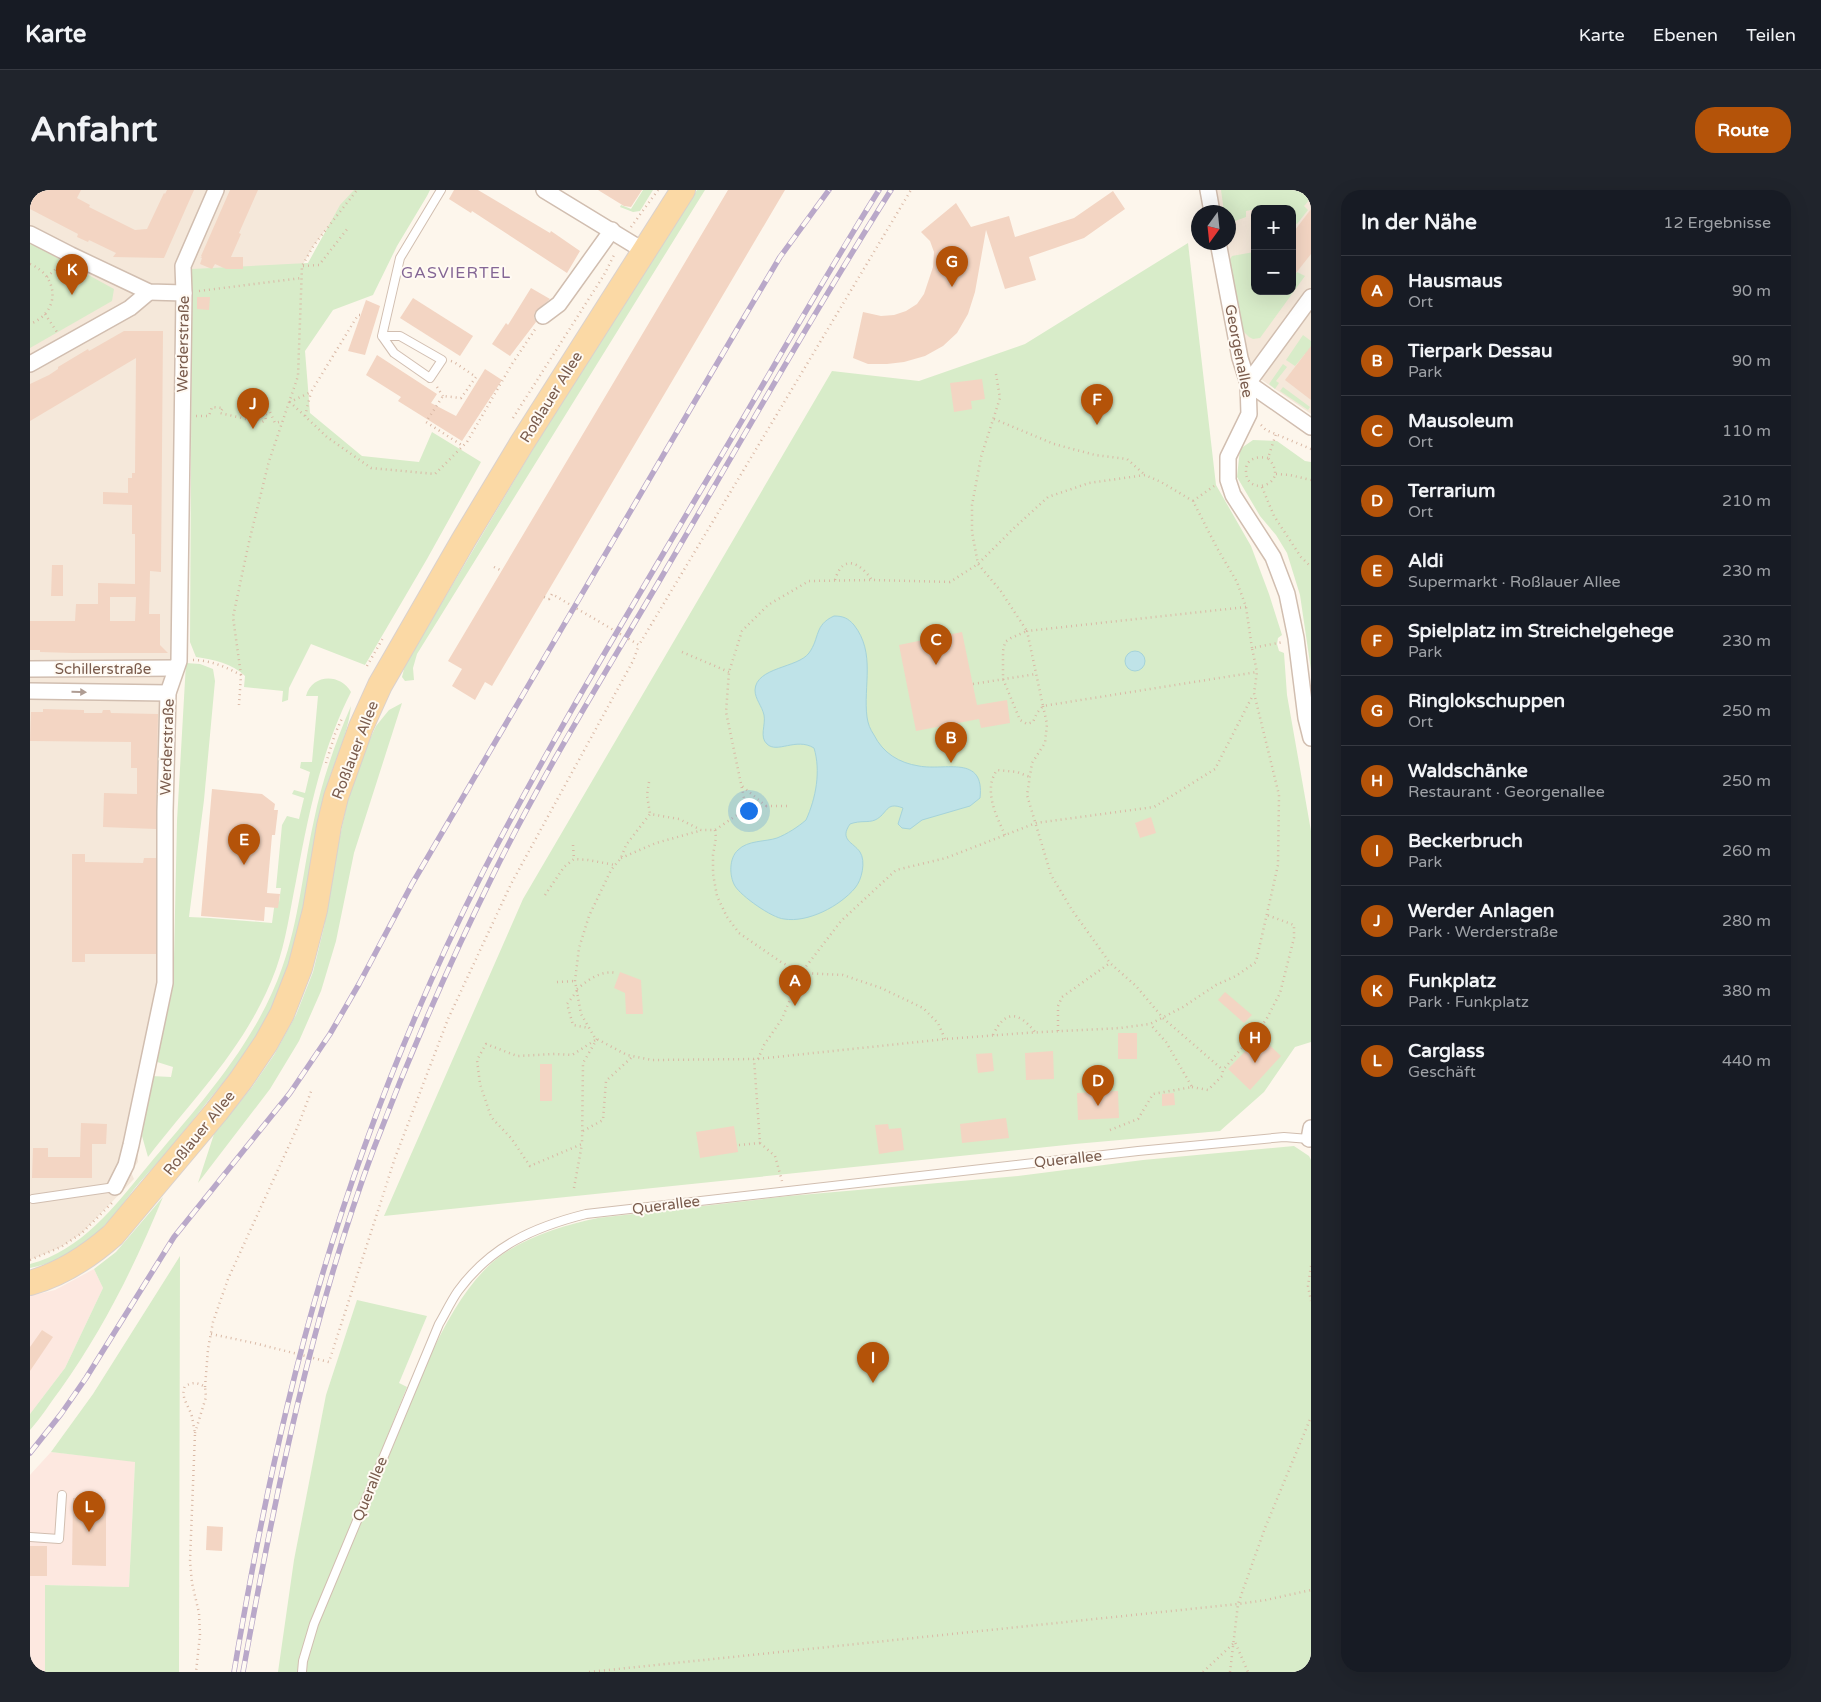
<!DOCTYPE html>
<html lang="de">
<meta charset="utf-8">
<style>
body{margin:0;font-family:"Varela Round",sans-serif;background:#20242c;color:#f1f3f6}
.controls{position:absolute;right:15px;top:15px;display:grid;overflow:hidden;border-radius:10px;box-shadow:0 5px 20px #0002}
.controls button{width:45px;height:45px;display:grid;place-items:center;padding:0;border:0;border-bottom:1px solid #363941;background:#171b24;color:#f1f3f6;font:25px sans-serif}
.compass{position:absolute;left:1161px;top:15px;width:45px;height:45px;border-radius:50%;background:#171b24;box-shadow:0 5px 20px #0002;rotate:195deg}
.you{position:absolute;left:718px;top:620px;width:18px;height:18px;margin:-12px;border:4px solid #fff;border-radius:50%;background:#1a73e8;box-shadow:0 0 0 8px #1a73e833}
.badge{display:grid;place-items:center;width:32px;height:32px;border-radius:50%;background:#b45309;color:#fff;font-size:16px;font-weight:700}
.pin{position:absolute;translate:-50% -41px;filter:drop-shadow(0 1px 2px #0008)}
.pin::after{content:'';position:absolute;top:26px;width:18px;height:15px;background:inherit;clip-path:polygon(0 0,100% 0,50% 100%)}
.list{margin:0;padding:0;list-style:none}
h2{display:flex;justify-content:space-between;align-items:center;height:65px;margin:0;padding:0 20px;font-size:21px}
h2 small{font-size:16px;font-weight:400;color:#9ea1a6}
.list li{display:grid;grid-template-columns:32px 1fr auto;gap:15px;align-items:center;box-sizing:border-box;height:70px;padding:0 20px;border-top:1px solid #363941}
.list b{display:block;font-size:19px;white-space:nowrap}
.list p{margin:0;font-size:16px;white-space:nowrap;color:#9ea1a6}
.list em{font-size:16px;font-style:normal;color:#9ea1a6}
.map{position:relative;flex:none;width:1281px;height:1482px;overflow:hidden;border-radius:20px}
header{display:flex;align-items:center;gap:30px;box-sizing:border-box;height:70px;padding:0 25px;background:#171b24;border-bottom:1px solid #363941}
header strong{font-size:24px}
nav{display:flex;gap:28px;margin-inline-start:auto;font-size:18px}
.intro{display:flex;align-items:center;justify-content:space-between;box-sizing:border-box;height:120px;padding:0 30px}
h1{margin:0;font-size:35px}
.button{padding:12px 22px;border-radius:20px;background:#b45309;color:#fff;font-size:18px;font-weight:700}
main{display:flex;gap:30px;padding:0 30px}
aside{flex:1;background:#171b24;border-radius:20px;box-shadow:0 5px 20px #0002}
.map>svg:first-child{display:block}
</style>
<header>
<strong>Karte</strong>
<nav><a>Karte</a><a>Ebenen</a><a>Teilen</a></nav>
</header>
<div class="intro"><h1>Anfahrt</h1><a class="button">Route</a></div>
<main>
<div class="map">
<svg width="1281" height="1482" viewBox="0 0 1281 1482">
<rect width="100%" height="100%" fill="#fdf6ec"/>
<g fill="#f5e8da" fill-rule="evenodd">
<polygon points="0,0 327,0 284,55 272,76 272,88 154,103 149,471 138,503 136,772 101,955 108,961 108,972 101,982 104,989 52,1043 31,1057 0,1070"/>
<path d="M1185,0H1281V224L1232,190L1217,175L1194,53L1198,52V22H1189ZM1225,19H1262V101H1225Z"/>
</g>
<g fill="#fde8e0">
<polygon points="64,1079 73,1098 35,1178 0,1224 0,1106 25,1100"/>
<polygon points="21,1262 105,1271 99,1397 15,1395 15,1482 0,1482 0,1285"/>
</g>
<g fill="#d8ecc9">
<path d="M324,0H400L397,6L367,56L343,105L303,120L275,161L280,223L332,266L389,272L402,242L451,272L397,369L335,475L281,454L259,498L258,510L252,512L253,501L214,497L215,486C203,474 183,469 166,467L160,452L162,79L278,73L310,15Z"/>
<polygon points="613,0 623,0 610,21 603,22 590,17 591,15 601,19"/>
<polygon points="667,0 675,0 387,464 383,478 384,490 375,491 372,487 375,475 509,249"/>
<path d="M1191,0H1281C1281,8 1279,11 1274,16L1278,20L1267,34L1262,31V19L1232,18L1216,21V27L1205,31L1199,30L1198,22H1194Z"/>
<polygon points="0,53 84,99 82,111 0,158"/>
<polygon points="1158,53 1186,295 1221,356 1239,404 1252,445 1248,448 1247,454 1249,461 1254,463 1257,505 1281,641 1281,852 1265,857 1234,902 1190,941 1045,954 354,1026 493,709 802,181 889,191 995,154"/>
<polygon points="1224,62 1225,101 1251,103 1252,101 1262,101 1262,88 1267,82 1275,86 1230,148 1223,149 1219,147 1211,139 1198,73 1202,66"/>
<polygon points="1273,145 1281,151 1281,168 1275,164 1265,176 1256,170"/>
<polygon points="1253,174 1257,177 1246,191 1249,193 1245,199 1239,194"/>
<polygon points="1253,197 1280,217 1278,220 1250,201"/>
<polygon points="1223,250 1247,251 1275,271 1281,272 1281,480 1270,405 1257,363 1246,345 1230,326 1207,287 1210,259"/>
<path d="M156,473L170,474L183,479L185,491L174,610L159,727L180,728L242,733L245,711L249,712L251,698H246L252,635L257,626L269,629L274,608L262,604L264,600L275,603L280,582L270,578L271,572H282L288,506H276C282,484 310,483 321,502C291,561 278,626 266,691C260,720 256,751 246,779C218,855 166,905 118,967L112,946L121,886L141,887L143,877L124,871L139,813L144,768L147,631Z"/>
<polygon points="372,513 324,663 306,751 291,801 269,851 240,899 168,993 184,944 222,897 244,865 266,825 283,782 294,737 308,656 318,609 333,564 346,536 359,520"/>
<path d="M321,516C318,545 304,571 296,599C277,670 276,748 244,815C227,851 203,881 178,911C156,939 134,966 110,992C93,1012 79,1035 57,1051C41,1064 21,1074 0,1078V1074C51,1061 85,1016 117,977C169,915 225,855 252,778C269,731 273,679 284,630C292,591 305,553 321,516Z"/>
<path d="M1264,956L1279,966L1281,970V1482H274L277,1466L288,1434C312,1378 335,1322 359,1266C384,1205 418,1102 473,1064C501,1045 535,1035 568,1028L759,1006L988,986L1113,970Z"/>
<path d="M133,1007C104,1077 74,1138 30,1200C20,1213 11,1228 0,1240V1224L35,1178L73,1098L64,1079L86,1062Z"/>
<polygon points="150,1066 149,1482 15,1482 15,1395 99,1397 105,1272 21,1262 63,1204"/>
<polygon points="327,1110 397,1126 369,1193 377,1197 269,1467 268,1482 248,1482 264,1370 296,1205"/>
</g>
<g fill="#bfe3e8" stroke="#a5d3da">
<path d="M804,426C813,426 818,428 824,435C846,463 833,496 837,527C838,534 840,539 844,545C853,563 869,573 889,576C915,581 955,564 950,608L940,616L892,630L880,639L872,638L868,634L873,618C855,611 858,624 845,630C838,633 831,630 820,634C809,650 823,652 830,662C836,671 832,690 825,698C810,716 778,733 754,729C742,728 711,706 705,696C699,686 699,668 708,660C718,650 735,652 747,648C757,644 768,637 776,630C786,608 791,581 784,558C766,547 747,564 737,554C729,547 736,535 734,525C732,516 725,509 725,500C726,477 768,478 779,463C790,448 784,435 804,426Z"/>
<circle cx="1105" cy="471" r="10"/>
</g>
<g fill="#f3d5c3" fill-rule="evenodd">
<polygon points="0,0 51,0 47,8 60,15 59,17 105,40 117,39 134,3 135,4 137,0 164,0 134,68 83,67 86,63 59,50 58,52 47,47 48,44 0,19"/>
<polygon points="200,0 228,0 209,43 211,44 201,67 213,67 213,79 196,79 185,74 182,79 170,74 172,68 170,67 172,67 171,66"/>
<polygon points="424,0 448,0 520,43 521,41 550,61 537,83 442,21 441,23 419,9"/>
<polygon points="568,0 612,0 601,17 594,16"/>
<polygon points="698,0 755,0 462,496 455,492 445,510 422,496 432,479 418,471"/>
<polygon points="1083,1 1095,19 1054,48 999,67 1006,90 975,99 956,40 945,102 938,124 927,143 913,156 895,166 874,172 857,174 838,174 823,168 833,122 851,126 864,125 876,121 887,114 894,104 903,77 904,62 900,51 891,42 926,13 941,37 979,26 985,47 1044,28"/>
<polygon points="1281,19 1281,64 1262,88 1262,44"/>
<polygon points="501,98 520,109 505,122 504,128 506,132 480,166 462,154 476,133 478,135"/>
<polygon points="167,107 180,107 179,120 167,119"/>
<polygon points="383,108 443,146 430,166 370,128"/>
<polygon points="336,110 350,116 335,165 318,161"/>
<path d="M94,141H133L131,382L120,381L119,424H130V455L138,463H43L10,462V460H0V431H45L46,414H68V393L105,394V344H102V315L73,314V302L98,303V288H102V283H105L106,168L0,231V194L19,185L28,179V177L58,159L59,161ZM80,407H106L105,431H80Z"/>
<polygon points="1281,156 1281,210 1255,190"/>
<polygon points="347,165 407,204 401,213 426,226 455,179 472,190 432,251 368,211 371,207 336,185"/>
<polygon points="952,189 955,209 941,211 942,219 924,222 920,193"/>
<polygon points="22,375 33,375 33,406 21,406"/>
<polygon points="932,442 947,515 977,510 980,533 951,538 949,529 886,541 869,455"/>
<polygon points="13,519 54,520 54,523 72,523 73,520 80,520 81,523 128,524 126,639 73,637 74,603 107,604 107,578 101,578 101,552 0,551 1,522 13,522"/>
<polygon points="182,599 232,604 245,614 244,620 248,620 245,645 242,645 237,703 250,704 248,718 235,717 234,731 171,726"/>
<polygon points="1121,627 1126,643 1110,648 1105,633"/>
<polygon points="42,664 55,664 55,672 113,673 114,668 126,668 126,764 55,764 55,772 42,772"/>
<polygon points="590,782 611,790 613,824 596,824 595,803 584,798"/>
<polygon points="1195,802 1222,825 1214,833 1188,810"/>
<rect x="1088" y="843" width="19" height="26"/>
<polygon points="1230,846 1251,866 1220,900 1198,879"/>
<polygon points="1023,861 1024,889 996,890 995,863"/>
<polygon points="962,863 964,881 948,883 946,864"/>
<rect x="510" y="874" width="12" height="37"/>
<polygon points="1088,901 1089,928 1048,930 1047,903"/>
<polygon points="1144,903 1145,915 1132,916 1132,904"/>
<polygon points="976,928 979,948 932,953 930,934"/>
<polygon points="51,933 77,934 76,954 62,954 62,988 2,988 3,958 18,958 18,967 50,967"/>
<polygon points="858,934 859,939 871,938 874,960 849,964 845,935"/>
<polygon points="704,936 708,962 670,968 666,942"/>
<polygon points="12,1140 23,1147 0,1181 0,1157"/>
<polygon points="43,1308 76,1309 76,1376 42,1375"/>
<polygon points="177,1336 193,1337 192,1361 176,1360"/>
<rect x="0" y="1356" width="17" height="30"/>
</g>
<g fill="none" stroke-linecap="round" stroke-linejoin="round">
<defs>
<g id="lane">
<polyline points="352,146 370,146 412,170 400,188 364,163 352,146 370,68 411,0"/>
<polyline points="3,1009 85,997"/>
<polyline points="0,1347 29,1349 32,1305"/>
<path d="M272,1482L273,1471L284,1434L409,1134C415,1124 421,1111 428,1101C461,1056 504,1037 556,1024L1108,961L1254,947L1279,949L1280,951"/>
</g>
<g id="street">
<polyline points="514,0 614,61"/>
<polyline points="1178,0 1182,22"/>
<polyline points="0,44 41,65 119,102 154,103"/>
<polyline points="1188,52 1210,168 1218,193 1219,224 1198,267 1198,290 1203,305 1243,367 1257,404 1266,448 1276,528 1281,548"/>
<polyline points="513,126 529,114 582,40"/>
<polyline points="0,174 100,118 119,102"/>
<polyline points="1218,193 1281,107"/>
<polyline points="1218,193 1281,237"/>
<polyline points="0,479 146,478"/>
<polyline points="0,501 138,503"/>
<polyline points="1279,949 1281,938"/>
<polyline points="85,997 96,975 101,955 135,793 135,621 138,503 149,471 154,103 153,76 186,0"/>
</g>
<path id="primary" d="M0,1093C32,1084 58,1067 83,1045L187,921L211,890L236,853L252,824L270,778L285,720L299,636L306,607L331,537L350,495L433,351L492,253L653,0"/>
</defs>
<use href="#lane" stroke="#d1beb0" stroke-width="10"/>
<use href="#street" stroke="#d1beb0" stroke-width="18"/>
<use href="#primary" stroke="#dad1cd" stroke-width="26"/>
<g stroke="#d9b8a5" stroke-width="2.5" stroke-dasharray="1 4" stroke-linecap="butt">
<polyline points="601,37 628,0"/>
<path d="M0,74C29,86 31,122 0,134"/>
<polyline points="273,76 289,75 318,38"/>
<polyline points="17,87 29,76"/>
<polyline points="169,101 272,88"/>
<polyline points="15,124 27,142"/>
<polyline points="330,125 328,125 281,202 260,212 297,247 341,278 405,284 437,252 482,174 506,138"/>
<polyline points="421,171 424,172 446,187 431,208 413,206 396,232 433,256"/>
<polyline points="966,184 970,208 951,267 942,315 942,342 948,374 970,400 997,441 981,448 975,452 973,461 973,489 990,530 997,534 1003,532 1007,523 1013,516"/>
<polyline points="407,197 413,206"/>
<polyline points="166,226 179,226 182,217 193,218 190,223 216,229 223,226 232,232 236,230 235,225 240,222 245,233 253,231"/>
<polyline points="275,226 281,202"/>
<polyline points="483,228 574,85 585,63"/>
<polyline points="964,229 1024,254 1065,265 1097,269 1115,285"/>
<polyline points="1231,235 1236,240 1281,259"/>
<path d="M1238,268C1228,266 1215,268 1216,282C1217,308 1262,294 1238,268L1246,244"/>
<polyline points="1246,284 1260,285 1281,290"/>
<polyline points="1232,297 1244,326 1271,367 1281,377"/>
<polyline points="1163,311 1184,296"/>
<polyline points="464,377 470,380"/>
<path d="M805,390C813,363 830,373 842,390"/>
<polyline points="514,407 519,409 522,404 609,455 881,0"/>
<polyline points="1216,417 997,441 1013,516 1227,482"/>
<polyline points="1222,458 1216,417 1207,392 1187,358 1163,311 1131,292 1115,285 1059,293 1018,307 983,339 948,374 920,392 842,390 779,391 738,415 712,441 699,482 696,522 714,608 707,625 685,640 671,640 649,629 620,624 596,655 591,668 581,680 559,726 549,758 545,791 551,824 565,848 597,865 622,870 727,869 916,849 995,843 1090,838 1120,834 1153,817 1186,795 1206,786 1226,772 1248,675 1249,605 1224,503 1227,482 1222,458 1253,452"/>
<polyline points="652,462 699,482"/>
<path d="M163,470C180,470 196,477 211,485L209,515"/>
<polyline points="337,476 353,448"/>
<polyline points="211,485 203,427 219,352 239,271 268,186 272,76 284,55 327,0"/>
<polyline points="943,494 1006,484"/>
<polyline points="1013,516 1017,534 1015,553 1002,573 997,605 1021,685 1042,720 1080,773 1106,796 1133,828 1193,880"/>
<polyline points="296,573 305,544 313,526"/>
<polyline points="619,592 617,605 620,624"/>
<polyline points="736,616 758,616"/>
<polyline points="707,625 736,616 712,596"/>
<polyline points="685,640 686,648 683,665 683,684 687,706 697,727 709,743 751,772 771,783 813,785 851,798 893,818 908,833 915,849"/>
<path d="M975,645C966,625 953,600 967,580L987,582L1000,587"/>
<polyline points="543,655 544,669"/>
<polyline points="591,668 626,653 669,641"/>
<polyline points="515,705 534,677 544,669 558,670 585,675"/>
<polyline points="527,792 545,791"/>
<path d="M547,799C558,790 571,780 586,783"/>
<polyline points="547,801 537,814 543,835 559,838"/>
<polyline points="1028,841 1028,816 1032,807 1080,773"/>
<path d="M963,845C975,820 988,821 1005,842"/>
<polygon points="567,849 553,873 552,954 500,976 481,948 461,927 450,894 447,870 456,854 487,866 525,864 542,865"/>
<polyline points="728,869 734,855 752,829 771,783 811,731 866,680 916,668 1006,633 1124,617 1185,579 1223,505"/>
<polyline points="1162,897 1178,900 1192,886 1193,880 1236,830 1250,803 1264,748 1264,735 1237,725"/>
<polyline points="1080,940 1108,929 1123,904 1162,897 1136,852 1120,834"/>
<polyline points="553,941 573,930 576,891 602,867"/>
<polyline points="730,953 745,966 752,991"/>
<polyline points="709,955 730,953 724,869"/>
<polyline points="544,998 552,954"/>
<polyline points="0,1070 31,1057 52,1043 83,1012"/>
<polyline points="1281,1076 1278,1096 1281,1111"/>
<polyline points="181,1144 224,1153 299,1172 365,968 418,829 481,694 603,471 609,455"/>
<polyline points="175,1197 178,1159 183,1132 198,1089 268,936 282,899"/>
<path d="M165,1243L176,1207L175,1197C167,1192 163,1192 155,1196C150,1208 159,1215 162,1227C163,1232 164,1238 165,1243L160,1371L162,1393L169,1423L170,1445L166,1482"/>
<polyline points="559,1482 1208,1414 1236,1410 1281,1400"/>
<polyline points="1173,1482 1205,1452 1218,1482"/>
<polyline points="1200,1482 1208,1414 1235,1338 1281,1227"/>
</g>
<use href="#lane" stroke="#fff" stroke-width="8"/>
<use href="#street" stroke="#fff" stroke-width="15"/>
<use href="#primary" stroke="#fbd9a5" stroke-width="24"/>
<defs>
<g id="rail">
<polyline points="0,1263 31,1224 56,1188 144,1047 260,903 300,844 329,794 382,694 709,136 750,67 799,0"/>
<path d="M204,1482C234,1304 272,1128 334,958C368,863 408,770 454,680C519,554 593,432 665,310C727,207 785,102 849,0"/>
<path d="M213,1482C245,1305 281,1127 344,958C379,866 418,776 462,687C512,585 573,487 631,388C707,258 781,127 861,0"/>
</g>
</defs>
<use href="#rail" stroke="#b9a8c9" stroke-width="5.5"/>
<use href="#rail" stroke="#fffaf3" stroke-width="4" stroke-dasharray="11" stroke-linecap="butt"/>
</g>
<defs><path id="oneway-solid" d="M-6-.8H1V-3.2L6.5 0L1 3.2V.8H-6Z" transform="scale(1.25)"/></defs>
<use fill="#af9d94" href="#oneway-solid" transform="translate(49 502) rotate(1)"/>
<g text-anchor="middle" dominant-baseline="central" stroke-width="4" stroke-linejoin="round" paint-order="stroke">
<g font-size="15" fill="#7a5c4d" stroke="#fffaf3">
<text transform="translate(153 154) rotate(-89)">Werderstraße</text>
<text transform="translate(1209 161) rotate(79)">Georgenallee</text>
<text transform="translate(521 207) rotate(-58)">Roßlauer Allee</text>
<text x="73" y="479">Schillerstraße</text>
<text transform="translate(137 557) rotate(-88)">Werderstraße</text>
<text transform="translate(325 560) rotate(-69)">Roßlauer Allee</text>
<text transform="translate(169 943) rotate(-51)">Roßlauer Allee</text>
<text transform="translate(1038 969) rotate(-6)">Querallee</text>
<text transform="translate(636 1015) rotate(-7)">Querallee</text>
<text transform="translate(340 1299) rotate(-68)">Querallee</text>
</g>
<g font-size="16" letter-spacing="1" fill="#846695" stroke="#fffaf3">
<text x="426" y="83">GASVIERTEL</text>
</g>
</g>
</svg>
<div class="controls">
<button>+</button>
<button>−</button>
</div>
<svg class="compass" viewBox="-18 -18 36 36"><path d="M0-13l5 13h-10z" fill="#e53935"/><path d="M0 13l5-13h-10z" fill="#9ea1a6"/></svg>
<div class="you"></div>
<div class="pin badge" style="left:765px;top:816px">A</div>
<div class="pin badge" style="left:921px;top:573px">B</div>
<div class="pin badge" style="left:906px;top:475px">C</div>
<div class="pin badge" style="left:1068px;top:916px">D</div>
<div class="pin badge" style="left:214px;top:675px">E</div>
<div class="pin badge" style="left:1067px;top:235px">F</div>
<div class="pin badge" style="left:922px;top:97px">G</div>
<div class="pin badge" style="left:1225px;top:873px">H</div>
<div class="pin badge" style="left:843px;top:1193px">I</div>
<div class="pin badge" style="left:223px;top:239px">J</div>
<div class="pin badge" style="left:42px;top:105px">K</div>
<div class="pin badge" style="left:59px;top:1342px">L</div>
</div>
<aside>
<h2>In der Nähe<small>12 Ergebnisse</small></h2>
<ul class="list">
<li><span class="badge">A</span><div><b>Hausmaus</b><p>Ort</p></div><em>90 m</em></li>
<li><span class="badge">B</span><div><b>Tierpark Dessau</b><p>Park</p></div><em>90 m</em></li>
<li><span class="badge">C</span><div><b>Mausoleum</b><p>Ort</p></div><em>110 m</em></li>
<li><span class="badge">D</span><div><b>Terrarium</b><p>Ort</p></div><em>210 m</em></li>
<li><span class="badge">E</span><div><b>Aldi</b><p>Supermarkt · Roßlauer Allee</p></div><em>230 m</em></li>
<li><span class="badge">F</span><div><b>Spielplatz im Streichelgehege</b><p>Park</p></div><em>230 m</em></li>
<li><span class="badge">G</span><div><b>Ringlokschuppen</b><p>Ort</p></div><em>250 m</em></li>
<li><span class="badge">H</span><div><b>Waldschänke</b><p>Restaurant · Georgenallee</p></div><em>250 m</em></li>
<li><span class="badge">I</span><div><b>Beckerbruch</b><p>Park</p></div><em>260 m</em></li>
<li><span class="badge">J</span><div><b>Werder Anlagen</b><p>Park · Werderstraße</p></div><em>280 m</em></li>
<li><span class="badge">K</span><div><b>Funkplatz</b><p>Park · Funkplatz</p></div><em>380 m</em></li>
<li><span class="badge">L</span><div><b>Carglass</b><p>Geschäft</p></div><em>440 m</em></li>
</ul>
</aside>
</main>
